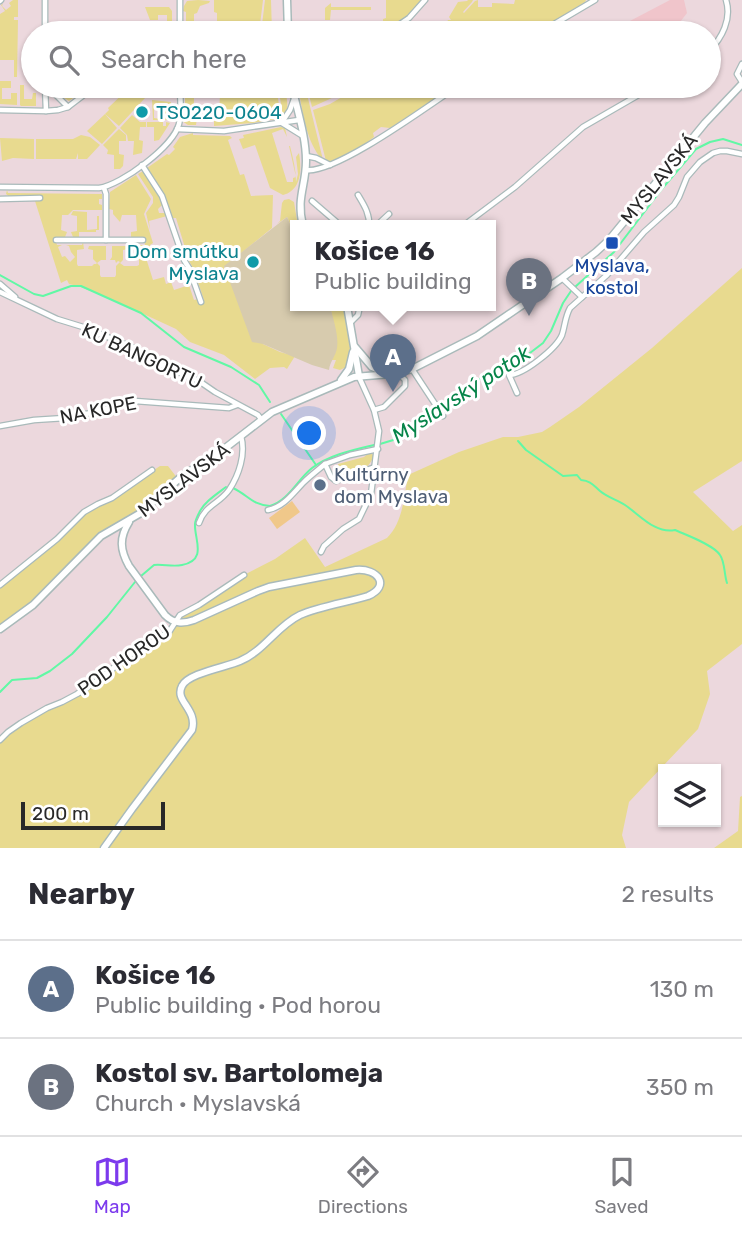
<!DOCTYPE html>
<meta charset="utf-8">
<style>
body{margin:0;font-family:Rubik,sans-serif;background:#f7f7f7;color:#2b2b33}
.controls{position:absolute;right:21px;bottom:21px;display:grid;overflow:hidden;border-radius:0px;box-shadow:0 2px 5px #0004}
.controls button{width:63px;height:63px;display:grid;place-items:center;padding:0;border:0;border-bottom:2px solid #e1e1e2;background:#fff;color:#2b2b33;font:35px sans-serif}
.scale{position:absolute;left:21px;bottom:18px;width:144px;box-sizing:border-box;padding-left:7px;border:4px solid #282828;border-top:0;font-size:19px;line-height:24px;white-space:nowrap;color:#282828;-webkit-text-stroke:5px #fff;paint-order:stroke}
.you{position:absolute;left:310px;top:434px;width:24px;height:24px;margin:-18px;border:5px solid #fff;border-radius:50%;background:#1a73e8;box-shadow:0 0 0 10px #1a73e833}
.badge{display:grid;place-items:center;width:46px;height:46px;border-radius:50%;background:#7c3aed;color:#fff;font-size:23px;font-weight:700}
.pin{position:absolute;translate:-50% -58px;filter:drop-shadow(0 2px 4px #0008)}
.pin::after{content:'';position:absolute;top:37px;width:24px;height:21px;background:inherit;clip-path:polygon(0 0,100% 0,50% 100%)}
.popup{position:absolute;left:290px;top:220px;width:206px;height:91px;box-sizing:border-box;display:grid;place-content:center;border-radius:0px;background:#fff;filter:drop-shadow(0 2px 5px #0005);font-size:23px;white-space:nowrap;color:#7c7c81}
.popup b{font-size:26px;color:#2b2b33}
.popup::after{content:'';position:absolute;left:50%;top:100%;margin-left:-14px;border:14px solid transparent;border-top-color:#fff}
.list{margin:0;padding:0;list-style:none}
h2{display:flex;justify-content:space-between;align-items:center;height:91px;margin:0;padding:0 28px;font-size:30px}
h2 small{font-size:23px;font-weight:400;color:#7c7c81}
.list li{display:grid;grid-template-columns:46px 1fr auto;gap:21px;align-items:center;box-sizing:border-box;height:98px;padding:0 28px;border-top:2px solid #e1e1e2}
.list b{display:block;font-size:26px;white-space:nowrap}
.list p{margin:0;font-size:23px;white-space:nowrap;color:#7c7c81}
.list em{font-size:23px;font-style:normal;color:#7c7c81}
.icon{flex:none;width:38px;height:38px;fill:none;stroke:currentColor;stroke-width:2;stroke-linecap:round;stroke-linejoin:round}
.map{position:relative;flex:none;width:742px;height:848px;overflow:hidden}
.search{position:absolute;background:#fff;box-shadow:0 2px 5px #0004;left:21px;right:21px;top:21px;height:77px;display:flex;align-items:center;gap:18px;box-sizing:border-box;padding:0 24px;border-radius:38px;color:#7c7c81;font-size:26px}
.sheet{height:287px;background:#fff}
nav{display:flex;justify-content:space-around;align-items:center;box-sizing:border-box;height:98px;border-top:2px solid #e1e1e2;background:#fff;font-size:19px;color:#7c7c81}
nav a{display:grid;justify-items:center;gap:4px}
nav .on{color:#7c3aed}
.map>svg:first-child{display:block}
</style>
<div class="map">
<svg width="742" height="848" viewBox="0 0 742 848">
<rect width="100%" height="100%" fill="#ecd8dd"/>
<polygon fill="#f0c5cb" points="670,0 684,0 687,13 677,26 667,33 607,33"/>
<g fill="#e8da8f">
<polygon points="13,0 18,0 18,17 14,17 14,20 18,20 17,77 14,77 14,60 0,60 0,14 5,11 1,5 3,4 2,6 6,10 11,6 9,3"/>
<polygon points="198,0 210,1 209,3 200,6 197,13 194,14 194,33 186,33 186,12 183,11 184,6 187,1"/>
<polygon points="214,0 263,0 259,33 217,33 217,13 214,12"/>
<polygon points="265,0 271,0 272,33 261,33"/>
<polygon points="386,0 422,0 408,16 392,27 386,25 383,22 383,19 386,18"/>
<polygon points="468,0 473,0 472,2 463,12 464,13 475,1 478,0 478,7 492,7 492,3 514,4 515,0 586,0 585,2 535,33 447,33 444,31 443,33 441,33 448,20 451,20 449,17 458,2 467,1"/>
<polygon points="331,3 331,7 371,7 371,10 331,10 330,20 325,20 325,8"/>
<polygon points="145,7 169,7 172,11 172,23 167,24 167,15 158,15 158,20 150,20"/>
<polygon points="48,25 90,25 90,27 86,27 89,28 89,33 85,33 85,31 78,31 78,33 71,33 71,31 59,30 58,33 49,33"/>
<polygon points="0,81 11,81 11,88 2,88 2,99 11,99 11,93 17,93 17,105 0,104"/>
<polygon points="20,85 24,85 24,99 32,99 33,93 36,93 36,106 21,106 20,105"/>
<polygon points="60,86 85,86 87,88 69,101 64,98 66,95 63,92 60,95"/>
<polygon points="131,86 135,86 145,98 119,126 105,114 109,110 108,108"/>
<polygon points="185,86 194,86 194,118 197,118 196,125 188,125 182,121 185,119"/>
<path d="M218,86H256L258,94L260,93L258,86H276L279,105L275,119L253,123L214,126V117L217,116C220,107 221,94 218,86Z"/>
<path d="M278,86H285C286,100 293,113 277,120L281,104Z"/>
<path d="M298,86H305L323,160C306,144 302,108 298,86Z"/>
<polygon points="316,86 329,86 333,92 340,87 343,93 312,107 308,91"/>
<path d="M361,86H362L363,91L364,86H455L390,128L381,127L373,133L374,137C363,145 340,164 326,161L313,110L330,104Z"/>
<polygon points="152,100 171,102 170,120 163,120 163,119 165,118 165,110 154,109 154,118 161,119 161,120 153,120"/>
<polygon points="105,114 117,128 102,144 87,131"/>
<polygon points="132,115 140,122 146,122 146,127 140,127 139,140 143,141 142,153 133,155 134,141 128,141 127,135 120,128"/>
<polygon points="147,122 163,122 163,126 166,126 166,122 170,123 159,140 154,141 154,127 147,127"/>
<path d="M281,127L285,128L287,137L283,129L272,133L287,182H293V178L296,177L289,146H290C293,158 296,170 296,182L298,174L296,157L299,153C302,171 301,190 283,195L270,188L255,145L243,149L239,139L244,138L243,135Z"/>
<polygon points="119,129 126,135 126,141 119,141 119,154 124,155 123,166 120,169 114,169 114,155 107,154 108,150 103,145"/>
<polygon points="193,133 193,135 230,136 232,138 228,140 240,175 244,174 251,196 273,195 272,228 224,267 263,344 280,352 295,356 287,369 284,367 270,368 255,379 224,355 190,342 176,329 111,299 78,286 69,284 67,280 61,283 35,201 35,200 42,200 42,197 10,197 6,194 7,190 8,193 102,194 102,199 99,199 99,204 102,205 102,210 73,210 68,215 62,215 61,230 67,232 65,237 55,238 57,245 62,245 58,247 62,257 65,256 70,262 75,257 71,252 69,246 66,245 82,245 83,242 84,249 77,250 77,264 78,266 92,266 94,264 96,264 97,263 93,259 93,250 88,249 89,246 106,246 106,243 106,260 101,260 97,263 100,266 100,275 101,277 115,277 116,275 116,266 120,262 118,261 116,263 115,260 110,260 112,257 112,246 127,246 129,249 123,250 123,260 120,263 124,266 137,266 139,265 139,250 133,249 133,243 135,242 135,245 145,245 143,238 131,237 131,232 137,231 136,215 122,215 120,222 113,214 113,210 109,209 110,192 136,175 151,199 144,214 153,243 150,245 150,247 148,251 149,256 146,258 153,280 164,277 166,284 171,282 174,290 189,285 194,300 198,299 199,303 204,300 193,268 189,261 176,218 172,218 164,194 147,168 167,154 169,155 175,149 173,147 180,137"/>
<polygon points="81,135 90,137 100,145 87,159 78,159 78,153 76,159 36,159 36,139 73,139"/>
<polygon points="0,138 34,139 34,159 13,158 2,161"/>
<polygon points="143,171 159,194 163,204 158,209 159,213 165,213 167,216 149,221 150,230 146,213 153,203 153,197 138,174"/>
<polygon points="289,199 294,202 298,226 295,226 295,235 287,217 277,224 280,221 282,203 284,200"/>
<polygon points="73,211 87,212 87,230 97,229 97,216 99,216 99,230 96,230 96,232 79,232 79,237 73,237 71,232 77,231 77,216 71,215"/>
<path d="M742,268V461L693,492L733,531L742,525V644L707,671L710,694L698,729L629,802L622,835L626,848H0V740L14,728L77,694L127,656L168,632L180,615L244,575L275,559L305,538L325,567L387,538C403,522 404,497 408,475L459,452L503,437H518L542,432L550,427L579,407L652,348Z"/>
<path d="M330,306H343L344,312C347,330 356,355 344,371V368L340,370L333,368L336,360H331C340,348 333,321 330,306Z"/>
<path d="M369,453L374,455C369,472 353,472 338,478L333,476L332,473L338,472V464L364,457Z"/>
<polygon points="160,466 168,466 178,479 159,497 109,531 42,597 0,629 0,585 47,547 84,512 112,498"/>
<polygon points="742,796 742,848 714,848 738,831 740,797"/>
</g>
<path fill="#d7cbae" d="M287,217L295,235V306H330C333,319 339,335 337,348C336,356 330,361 329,370L312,365L263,344L252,342L224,266Z"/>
<polygon fill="#f0c88a" points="292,501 300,512 277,529 269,518"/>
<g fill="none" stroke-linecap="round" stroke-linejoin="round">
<g stroke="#61f8a5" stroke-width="2">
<polyline points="0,275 34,294 43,296 71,286 81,286 141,313 184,347 231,367 259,385 270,402"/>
<polyline points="575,287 614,252 661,190 696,149 710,142 723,139 742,145"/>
<polyline points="281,414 316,465"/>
<path d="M518,441L526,450L563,476L577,475L581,480C591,481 593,485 600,491C607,497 617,500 625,505C640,515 655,534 675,530C686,535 714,545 720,555C725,562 724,574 727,583"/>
<polyline points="380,444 400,438 414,431 468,387 483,377 526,356 543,343 551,331 563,303 571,291"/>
<path d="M233,488C248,495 252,505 270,506C289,500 297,480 312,468C329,455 353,450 374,445"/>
<path d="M141,576L154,565C163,564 173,567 182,565C208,560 194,539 195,524C195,522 198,515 199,513C204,502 217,494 226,487"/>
<polyline points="0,692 12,680 37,678 50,671 72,654 107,617 135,582"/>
</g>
<defs>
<g id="minor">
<polyline points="45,0 45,33"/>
<polyline points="0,1 1,0"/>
<polyline points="180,33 180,0"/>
<polyline points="387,33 409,18 425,0"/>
<polyline points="539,33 595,0"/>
<path d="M709,51C722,38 732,19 726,0"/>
<polyline points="742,64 737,74 742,82"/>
<polyline points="45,89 51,90 68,107 58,110 46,111"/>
<polyline points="68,107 93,88"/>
<polyline points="0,110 46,111 45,86"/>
<polyline points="282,122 290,110 294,99"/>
<polyline points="282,123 303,136"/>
<polyline points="177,129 224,131 299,120"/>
<polyline points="306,156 316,158 330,165"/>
<polyline points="142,165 162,196 184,260 189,268 201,302"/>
<path d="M306,170C336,174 429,105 458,86"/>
<path d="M0,187L99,188C121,185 173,147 179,124C182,113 180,98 180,86"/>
<polyline points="104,188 106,194 106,240"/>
<path d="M358,195C364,205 370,214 369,226"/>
<polyline points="0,199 40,198"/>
<polyline points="312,201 341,226"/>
<polyline points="376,226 389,214"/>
<polyline points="463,226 515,187 583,127 654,86"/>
<polyline points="56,240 143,240"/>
<polyline points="562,278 582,297"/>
<polyline points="0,284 15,297"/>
<polyline points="0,292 57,319 83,327 132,347 155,362 199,381 215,392 258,415 261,419"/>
<polyline points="351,322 358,315 360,306"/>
<polyline points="412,369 443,416"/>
<path d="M517,393L509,375C523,375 556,349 562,335C565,326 565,317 570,308L607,275L644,232L674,205L679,197L687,177L700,162L713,153L720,151H727L742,154"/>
<polyline points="374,410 384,407 405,386 405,380 398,373"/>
<polyline points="0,426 34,420 65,418 91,413 135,401 229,408 237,405"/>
<polyline points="375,467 336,481 331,477 325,464 350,455 378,449"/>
<path d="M268,510C284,507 293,493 304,482C310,476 318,470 325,464"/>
<path d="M199,523C205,505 219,504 229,490C239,475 246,454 241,436"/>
<polyline points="321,552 324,546 343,529 359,519 371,494 379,431 374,410 359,377"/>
<polyline points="0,585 57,539 84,512 98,504 112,498 152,470"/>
<polyline points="0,740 8,732 21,723 47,708 62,702 77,694 103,677 127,656 169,632 180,615 199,605 244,575"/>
</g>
<g id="tertiary">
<polyline points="287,0 288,33"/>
<path d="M292,86C297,110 306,136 306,161C306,186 296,198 303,226"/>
<polyline points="347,306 359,376"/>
<polyline points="355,347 372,367 386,373"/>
<polyline points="341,380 349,369 353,352"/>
<polyline points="0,629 33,605 101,536 139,514 181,477 224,449 272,412 354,377 391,374 412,369 477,336 562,278 596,252 609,240 705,123 742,84"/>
<path d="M104,848L132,809L192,730C198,709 174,701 182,686C188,673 227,667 240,661C264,651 277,626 300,615C318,607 348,602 368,596C391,586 378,568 356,570L269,587L258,591L194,620C183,624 174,624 165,615L129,566C120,550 119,538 129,522"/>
</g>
</defs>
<use href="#minor" stroke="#a9baba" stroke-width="7"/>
<use href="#tertiary" stroke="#a9baba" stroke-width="9"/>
<use href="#minor" stroke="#fff" stroke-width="4.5"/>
<use href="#tertiary" stroke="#fff" stroke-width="6"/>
</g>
<g fill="#0f9aa8" stroke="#fff" stroke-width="2.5">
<circle cx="142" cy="112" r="7"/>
<circle cx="253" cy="262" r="7"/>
</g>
<rect fill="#1a4fb4" stroke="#fff" stroke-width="2.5" x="605" y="236" width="14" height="14" rx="3.5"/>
<circle fill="#5c6f8a" stroke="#fff" stroke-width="2.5" cx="320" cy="485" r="7"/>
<g text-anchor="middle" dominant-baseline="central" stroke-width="6" stroke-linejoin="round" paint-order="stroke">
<g font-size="19" fill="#0d838f" stroke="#fff" text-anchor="start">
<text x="156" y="112">TS0220-0604</text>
<text x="239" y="251" text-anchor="end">Dom smútku<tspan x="239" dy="22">Myslava</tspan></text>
</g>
<g font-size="19" fill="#282828" stroke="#fff">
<text transform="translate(659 179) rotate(-51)">MYSLAVSKÁ</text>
<text transform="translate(142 356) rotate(25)">KU BANGORTU</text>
<text transform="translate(98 410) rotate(-11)">NA KOPE</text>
<text transform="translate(184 480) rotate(-37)">MYSLAVSKÁ</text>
<text transform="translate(124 660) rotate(-35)">POD HOROU</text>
</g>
<g font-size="19" fill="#164399" stroke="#fff">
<text x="612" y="265">Myslava,<tspan x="612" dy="22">kostol</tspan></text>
</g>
<g font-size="19" fill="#4e5e75" stroke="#fff" text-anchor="start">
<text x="334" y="474">Kultúrny<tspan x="334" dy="22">dom Myslava</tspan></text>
</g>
<g font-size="21" font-style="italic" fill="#068449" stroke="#fff">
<text transform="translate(461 394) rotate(-33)">Myslavský potok</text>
</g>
</g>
</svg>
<div class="controls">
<button><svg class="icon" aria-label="layers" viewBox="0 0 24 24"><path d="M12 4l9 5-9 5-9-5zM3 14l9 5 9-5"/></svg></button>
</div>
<div class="scale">200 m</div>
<div class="you"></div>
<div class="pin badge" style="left:393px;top:392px;background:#5c6f8a">A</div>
<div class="popup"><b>Košice 16</b>Public building</div>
<div class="pin badge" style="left:529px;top:316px;background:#6b7280">B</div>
<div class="search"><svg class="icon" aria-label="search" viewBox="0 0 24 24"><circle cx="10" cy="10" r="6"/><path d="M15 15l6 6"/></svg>Search here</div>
</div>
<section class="sheet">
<h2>Nearby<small>2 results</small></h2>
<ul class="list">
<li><span class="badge" style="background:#5c6f8a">A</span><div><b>Košice 16</b><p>Public building · Pod horou</p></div><em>130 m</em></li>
<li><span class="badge" style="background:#6b7280">B</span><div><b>Kostol sv. Bartolomeja</b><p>Church · Myslavská</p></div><em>350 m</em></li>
</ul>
</section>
<nav>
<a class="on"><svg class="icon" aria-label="map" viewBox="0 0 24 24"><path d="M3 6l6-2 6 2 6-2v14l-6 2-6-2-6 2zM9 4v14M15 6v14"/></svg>Map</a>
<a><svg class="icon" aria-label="directions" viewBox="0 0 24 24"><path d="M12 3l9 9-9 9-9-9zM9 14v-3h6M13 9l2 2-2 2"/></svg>Directions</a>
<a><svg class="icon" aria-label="saved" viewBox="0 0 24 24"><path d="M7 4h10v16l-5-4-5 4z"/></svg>Saved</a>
</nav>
